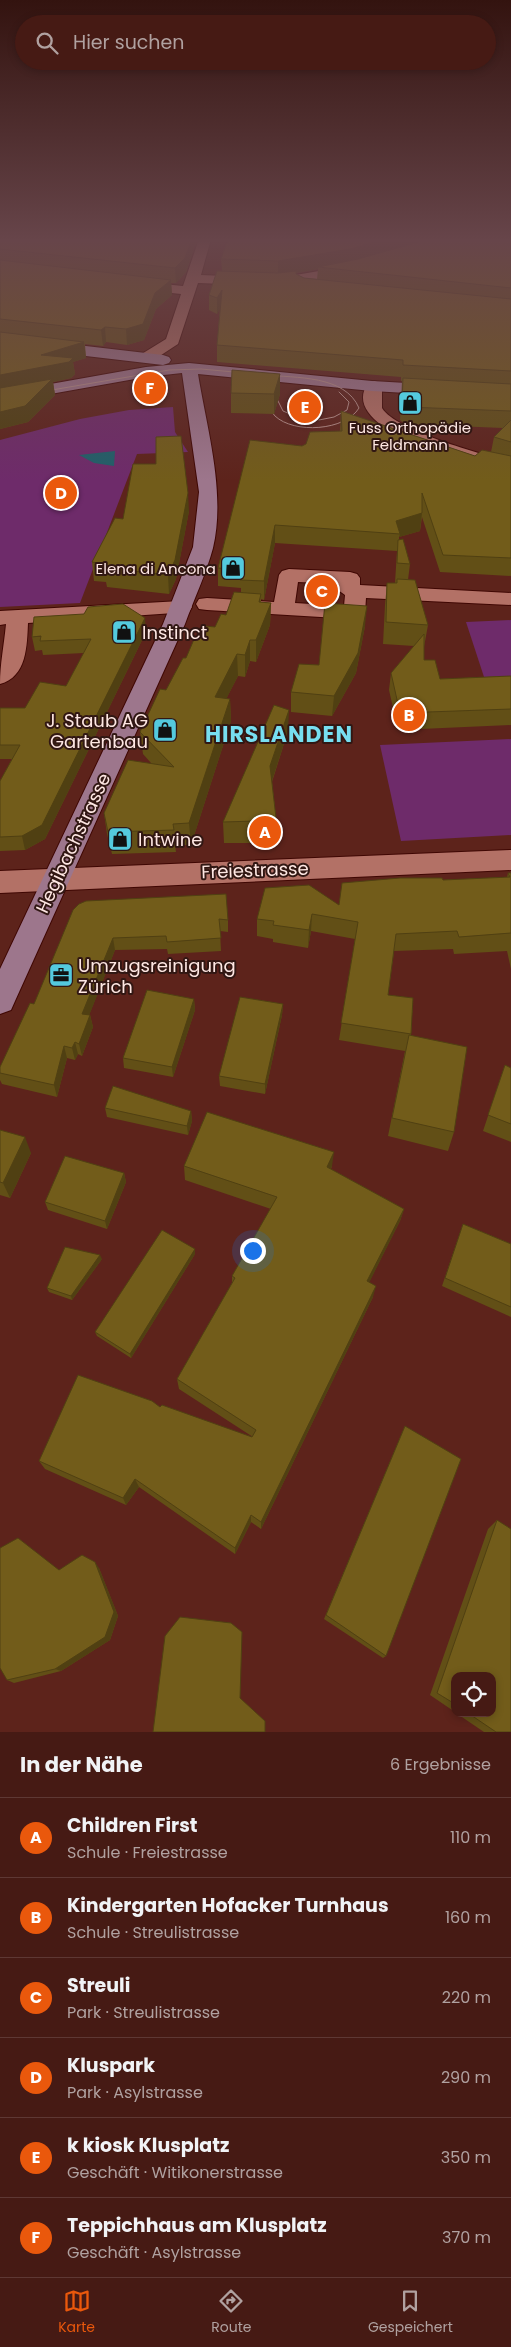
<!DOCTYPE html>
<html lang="de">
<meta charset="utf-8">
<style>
body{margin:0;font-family:Poppins,sans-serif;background:#4d231d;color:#f1f3f6}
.controls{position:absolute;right:15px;bottom:15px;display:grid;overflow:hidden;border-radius:10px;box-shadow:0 2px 8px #0003}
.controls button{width:45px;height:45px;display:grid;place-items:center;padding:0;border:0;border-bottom:1px solid #5e3834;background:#461a14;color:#f1f3f6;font:25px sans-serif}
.you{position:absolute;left:252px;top:1250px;width:18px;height:18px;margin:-12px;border:4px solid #fff;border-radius:50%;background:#1a73e8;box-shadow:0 0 0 8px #1a73e833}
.badge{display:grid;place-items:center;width:32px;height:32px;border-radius:50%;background:#ea580c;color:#fff;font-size:16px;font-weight:700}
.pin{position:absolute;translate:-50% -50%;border:2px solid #fff;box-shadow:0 1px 5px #0006}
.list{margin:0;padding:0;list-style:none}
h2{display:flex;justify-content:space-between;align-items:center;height:65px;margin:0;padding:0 20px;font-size:21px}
h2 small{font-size:16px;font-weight:400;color:#b0a1a0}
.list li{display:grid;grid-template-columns:32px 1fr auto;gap:15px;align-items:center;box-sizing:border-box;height:80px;padding:0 20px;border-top:1px solid #5e3834}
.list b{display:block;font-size:19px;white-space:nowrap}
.list p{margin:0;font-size:16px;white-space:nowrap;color:#b0a1a0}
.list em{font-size:16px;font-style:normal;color:#b0a1a0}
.icon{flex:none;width:28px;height:28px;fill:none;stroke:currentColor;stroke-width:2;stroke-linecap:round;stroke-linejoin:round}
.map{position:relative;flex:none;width:511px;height:1732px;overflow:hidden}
.search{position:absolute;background:#461a14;box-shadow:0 2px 8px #0003;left:15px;right:15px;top:15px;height:55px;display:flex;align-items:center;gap:12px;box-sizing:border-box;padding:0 18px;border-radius:28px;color:#b0a1a0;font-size:19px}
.sheet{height:545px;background:#461a14}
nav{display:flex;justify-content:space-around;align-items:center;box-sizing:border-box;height:70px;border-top:1px solid #5e3834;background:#461a14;font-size:14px;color:#b0a1a0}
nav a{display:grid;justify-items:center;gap:2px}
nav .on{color:#ea580c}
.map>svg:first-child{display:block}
</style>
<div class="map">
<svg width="511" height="1732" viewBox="0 0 511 1732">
<rect width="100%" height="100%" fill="#5d231b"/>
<g fill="#6e2b6a">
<polygon points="173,407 175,432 188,452 137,454 80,603 0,607 0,440 80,419 129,410"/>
<polygon points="511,620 511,679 485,680 466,622"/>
<polygon points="511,739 511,835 401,841 380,745"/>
</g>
<polygon fill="#215f6a" points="115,451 114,466 94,463 79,455"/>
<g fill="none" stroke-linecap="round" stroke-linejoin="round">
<defs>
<g id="street">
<polygon points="199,239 211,239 201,275 278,278 354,265 361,269 354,273 278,286 198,283 178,344 152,361 140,361 138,358 140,355 166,339 181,294 133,289 126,285 133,281 183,286"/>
<path d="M374,381L380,383L382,386V408C396,431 484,455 511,462V473C482,466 334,432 368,383Z"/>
<path d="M289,569L350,572L357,574L360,578V585L511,593V605L366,598L365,613L362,618L354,619L207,610L199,609L196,604L199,599L207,598L274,602L279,575L282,571ZM298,582L339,584L338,590L345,595L344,606L295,603Z"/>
<path d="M181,601L189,602L192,607L189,612L28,623C27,645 27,677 0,684C0,664 4,645 6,624L0,625V611Z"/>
<polygon points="511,850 511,870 0,893 0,871"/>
</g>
<g id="secondary">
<polygon points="0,336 163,355 169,357 171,360 169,363 163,365 0,346"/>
<path d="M189,363L372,381L511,389V399L372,391L198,374C207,429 226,493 213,548C206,574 194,599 185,624L15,1001L11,1010L0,1014V969L163,624L193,547L199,492L182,373L146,377L0,403V393L146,367Z"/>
</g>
</defs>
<use href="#street" stroke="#3f0703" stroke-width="2"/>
<use href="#secondary" stroke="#3f0703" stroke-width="2"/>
<use href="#street" fill="#b37166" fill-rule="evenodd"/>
<use href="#secondary" fill="#9d768c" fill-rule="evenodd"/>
<g stroke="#b8928c" stroke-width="1">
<path d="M265,375C296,378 345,375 359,408C345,431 294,434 275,416C271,412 270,407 268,402"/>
<polyline points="40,392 169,370 201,369 245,373"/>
<polyline points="274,393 283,411 302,419"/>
<polyline points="319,420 334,417 347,410 349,402 339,392"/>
</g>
</g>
<g fill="#624f16" fill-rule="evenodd">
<polygon points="0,239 197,239 186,272 176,283 171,283 172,295 156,309 144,340 127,345 106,342 103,346 85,344 86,358 73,362 75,374 71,378 53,382 55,395 28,422 0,429"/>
<path d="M511,239V576L440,572L422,517L420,531L399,537V540L410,564L408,580L428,625L424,647V660L440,679L511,676V725L398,730L389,690L391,673L414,646L383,644L385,605L387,583H395L397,551L275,543L264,600L261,599V602L271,603L270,625L256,662L250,661L245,677L238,676L226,699H230L231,721L191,845H175L176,852L112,854L107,834L104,813L151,763L143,754L140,732L186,658L200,638L215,627L226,615L241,592V588L218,586V568L302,446L340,431L341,411L475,456L491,452L494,437L503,428L405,424L400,420L402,381H401V377L217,362V345L220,308L217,314L209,310V295L222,271L221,259ZM318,269L317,279L304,278L296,274V273Z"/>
<polygon points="280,374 280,394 274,414 231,413 231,393"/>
<polygon points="189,511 176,579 169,594 107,587 106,582 94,581 92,562 123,519"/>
<polygon points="365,626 356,673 332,716 291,712 291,692 319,665"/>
<polygon points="146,632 45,839 25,850 0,851 0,781 12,759 0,759 0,708 25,708 66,686 84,653 43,655 42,650 35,651 32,637"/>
<polygon points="288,731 272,782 276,818 275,839 256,841 256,843 224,843 223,822"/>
<polygon points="508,873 511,873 511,969 507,951 454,954 453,949 394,951 388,995 413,998 411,1035 454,1132 448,1151 388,1136 405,1051 339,1040 355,939 311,931 308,948 273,942 273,939 257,936 257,919 339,905 443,880 507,877"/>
<polygon points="79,904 228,920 228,932 220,931 221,951 168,954 167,949 115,950 89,1015 90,1015 93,1027 82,1056 78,1054 75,1060 67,1058 57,1097 2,1084 0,1080 0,1067 34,1004"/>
<polygon points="194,999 195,1010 173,1077 124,1068 123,1058"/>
<polygon points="283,1004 282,1015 265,1094 220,1086 219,1076"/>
<polygon points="505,1065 511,1068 511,1142 483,1131"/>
<polygon points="105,1108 191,1111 192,1121 188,1135 107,1117"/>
<polygon points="0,1130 31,1153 10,1198 0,1195"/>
<polygon points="184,1166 332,1166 331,1169 404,1209 400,1221 369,1282 373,1297 261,1529 251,1522 235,1554 139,1487 126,1505 45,1469 39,1461 160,1407 253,1437 179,1389 177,1379 232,1283 232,1276 271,1209 185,1180"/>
<polygon points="124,1173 126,1182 107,1229 48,1210 45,1202"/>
<polygon points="463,1224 511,1244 511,1317 442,1286"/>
<polygon points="195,1254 131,1358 97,1336 95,1332"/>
<polygon points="102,1259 72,1300 49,1292 47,1288"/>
<polygon points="405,1426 386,1656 383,1658 324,1619"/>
<polygon points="497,1520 511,1732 484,1732 456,1713 492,1713 455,1676 455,1712 430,1695 488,1529"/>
<polygon points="99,1568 118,1616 110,1640 61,1671 14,1683 7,1680 59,1570"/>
</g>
<g fill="#504012">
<polygon points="192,239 197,239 186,272 176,283 175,268"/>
<polygon points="385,239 446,239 350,263 318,267 318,269 278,276 278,261"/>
<polygon points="171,280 172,295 156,309 144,340 127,345 126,329 155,293"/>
<polygon points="222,290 222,305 217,314 217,298"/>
<polygon points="105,327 106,342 103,346 101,330"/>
<polygon points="84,342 86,358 73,362 75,374 71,378 53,382 55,395 28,422 0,429 0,375 41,355"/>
<polygon points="280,374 280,394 274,414 274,394"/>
<polygon points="188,493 189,511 176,579 169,594 168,575"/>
<polygon points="422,513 420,531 399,537 400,534 396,521"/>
<polygon points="275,525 275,543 264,600 264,581"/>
<polygon points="271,603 270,625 256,662 256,640"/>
<polygon points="367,606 365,626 356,673 332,716 334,696"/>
<polygon points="145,618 146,632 45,839 25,850 22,836"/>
<polygon points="250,640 250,661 245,677 245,655"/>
<polygon points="237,654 238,676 216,719 215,697"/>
<polygon points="230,699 231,721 191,845 189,823"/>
<polygon points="289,710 288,731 270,787 270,766"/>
<polygon points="312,914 311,931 308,948 309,930"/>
<polygon points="113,938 115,950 85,1026 82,1014"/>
<polygon points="194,999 195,1010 173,1077 172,1067"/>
<polygon points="283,1004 282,1015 265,1094 265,1084"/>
<polygon points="90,1015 93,1027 82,1056 79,1044"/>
<polygon points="75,1042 78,1054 75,1060 72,1048"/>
<polygon points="64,1046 67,1058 57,1097 54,1085"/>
<polygon points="191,1111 192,1121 188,1135 187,1126"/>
<polygon points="25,1137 31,1153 10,1198 3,1183"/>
<polygon points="334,1152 332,1166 325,1181 327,1167"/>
<polygon points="124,1173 126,1182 107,1229 105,1221"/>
<polygon points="404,1209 400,1221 364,1293 367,1281"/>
<polygon points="195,1249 195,1254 131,1358 130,1354"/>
<polygon points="100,1255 102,1259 72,1300 71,1296"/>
<polygon points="376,1286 373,1297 261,1529 261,1522"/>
<polygon points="135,1479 139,1487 126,1505 123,1498"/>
<polygon points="251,1515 251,1522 235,1554 235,1548"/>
<polygon points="95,1562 99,1568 118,1616 110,1640 61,1671 55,1669"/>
</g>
<g fill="#725c1a" stroke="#504012">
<polygon points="0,239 192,239 185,258 175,268 0,249"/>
<polygon points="228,239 385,239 350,249 278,261 221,259"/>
<polygon points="435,239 511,239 511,288 318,267 358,259 422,241"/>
<polygon points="0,260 171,280 155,293 143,324 126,329 105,327 101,330 0,319"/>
<polygon points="217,271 278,273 296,271 296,274 304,278 511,299 511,371 403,365 403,360 217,345 222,290 217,298 209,295"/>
<polygon points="0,332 84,342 41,355 73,358 69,362 0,375"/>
<polygon points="232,370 280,374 274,394 231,393"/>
<polygon points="403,378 511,384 511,411 407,407 402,403"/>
<polygon points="52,379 25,406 0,412 0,388"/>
<polygon points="341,411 475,456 482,450 511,456 511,558 443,555 422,493 422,513 396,521 400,534 275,525 264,581 240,580 244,570 218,568 250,440 302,446 306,444 310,432 342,431"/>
<polygon points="511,420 511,442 494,437"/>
<polygon points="181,436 188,493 175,560 168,575 104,568 106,564 92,562 115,518 123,519 133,464 156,464 156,437"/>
<polygon points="403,539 410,564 397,563 398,540"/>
<polygon points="397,579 415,580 428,625 386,622 387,583 397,583"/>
<polygon points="234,592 261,594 259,602 271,603 256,640 250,640 245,655 237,654 215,697 230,699 189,823 173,824 174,830 108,832 104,813 128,760 174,767 140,732 160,689 166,690 183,658 186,658 195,637 200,638 205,626 215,627 221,614 226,615"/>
<polygon points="325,603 367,606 358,653 334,696 291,692 299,664 319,665"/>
<polygon points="123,604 145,618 42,825 22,836 0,837 0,781 20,745 0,745 0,708 25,708 40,682 66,686 91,639 40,641 41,636 32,637 34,617 84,614 88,607"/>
<polygon points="424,634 424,660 435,660 440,679 511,676 511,709 400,713 391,673"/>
<polygon points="274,705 289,710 270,766 276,818 256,819 256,821 223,822"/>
<polygon points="508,873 511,873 511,933 459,937 457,931 396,934 388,995 413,998 411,1034 341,1023 358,922 312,914 309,930 273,925 274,921 257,919 265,888 309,885 339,905 342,883 400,878 442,878 443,880 510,877"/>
<polygon points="226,894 228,920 219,919 221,938 167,942 166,936 113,938 82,1014 90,1015 79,1044 75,1042 72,1048 64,1046 54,1085 0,1073 0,1067 30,1003 34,1004 73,910 79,904 86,901"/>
<polygon points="147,990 194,999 172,1067 123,1058"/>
<polygon points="240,997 283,1004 265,1084 219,1076"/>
<polygon points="409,1035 467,1047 454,1132 392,1118"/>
<polygon points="505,1065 511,1068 511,1124 488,1115"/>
<polygon points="113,1086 191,1111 187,1126 105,1108"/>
<polygon points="207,1112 334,1152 327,1167 404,1209 367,1281 376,1286 261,1522 251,1515 235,1548 135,1479 123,1498 39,1461 78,1375 152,1401 160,1407 162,1405 252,1437 256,1430 177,1379 235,1278 232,1276 277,1197 184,1166"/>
<polygon points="0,1130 25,1137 3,1183 0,1182"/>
<polygon points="65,1156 124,1173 105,1221 45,1202"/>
<polygon points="463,1224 511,1244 511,1307 445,1278"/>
<polygon points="162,1230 195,1249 130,1354 95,1332"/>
<polygon points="65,1247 100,1255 71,1296 47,1288"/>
<polygon points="405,1426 461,1459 386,1656 326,1615"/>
<polygon points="497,1520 511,1529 511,1732 496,1732 468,1713 492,1713 492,1676 455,1676 455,1704 437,1693"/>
<polygon points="18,1538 59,1570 82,1555 95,1562 114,1612 105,1637 55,1669 7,1680 0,1668 0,1548"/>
<polygon points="180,1617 231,1623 242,1632 240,1698 265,1721 265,1732 153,1732 165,1636"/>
</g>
<linearGradient id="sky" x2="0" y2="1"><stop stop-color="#33130f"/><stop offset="0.5" stop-color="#67454a"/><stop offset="1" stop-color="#67454a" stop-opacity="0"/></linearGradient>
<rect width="511" height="481" fill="url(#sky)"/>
<defs>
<symbol id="shop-square" viewBox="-11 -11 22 22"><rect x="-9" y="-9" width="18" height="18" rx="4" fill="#54cade" stroke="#311713"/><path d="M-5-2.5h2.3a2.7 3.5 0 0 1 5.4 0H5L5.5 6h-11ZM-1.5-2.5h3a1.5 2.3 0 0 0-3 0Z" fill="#111"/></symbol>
<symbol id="office-square" viewBox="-11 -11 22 22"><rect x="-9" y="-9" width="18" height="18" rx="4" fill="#54cade" stroke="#311713"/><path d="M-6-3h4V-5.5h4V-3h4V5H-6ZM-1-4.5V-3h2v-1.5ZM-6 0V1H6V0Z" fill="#111"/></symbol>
</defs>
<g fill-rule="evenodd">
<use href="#shop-square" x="396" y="389" width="28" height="28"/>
<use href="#shop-square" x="219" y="554" width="28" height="28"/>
<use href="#shop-square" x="110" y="618" width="28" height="28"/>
<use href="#shop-square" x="151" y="716" width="28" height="28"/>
<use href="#shop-square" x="106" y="825" width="28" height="28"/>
<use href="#office-square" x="47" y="961" width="28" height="28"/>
</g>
<g text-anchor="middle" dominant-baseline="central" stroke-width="4" stroke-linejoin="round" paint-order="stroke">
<g font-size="15" fill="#fee7e3" stroke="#311713">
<text x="410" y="427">Fuss Orthopädie<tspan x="410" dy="17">Feldmann</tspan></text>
<text x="216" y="568" text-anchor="end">Elena di Ancona</text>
</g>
<g font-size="18" fill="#fee7e3" stroke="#311713" text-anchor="start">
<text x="142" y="632">Instinct</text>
<text x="148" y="720" text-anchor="end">J. Staub AG<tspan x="148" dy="21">Gartenbau</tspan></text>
<text x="138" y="839">Intwine</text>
<text x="78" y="965">Umzugsreinigung<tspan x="78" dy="21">Zürich</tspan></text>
</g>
<g font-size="18" fill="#fee7e3" stroke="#311713">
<text transform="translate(73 843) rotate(-65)">Hegibachstrasse</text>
<text transform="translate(255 870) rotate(-2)">Freiestrasse</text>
</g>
<g font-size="22" font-weight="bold" letter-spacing="1" fill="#77dff1" stroke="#311713">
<text x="279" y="734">HIRSLANDEN</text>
</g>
</g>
</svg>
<div class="controls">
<button><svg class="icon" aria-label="locate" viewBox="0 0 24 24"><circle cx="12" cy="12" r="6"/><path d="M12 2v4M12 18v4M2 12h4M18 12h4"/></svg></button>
</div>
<div class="you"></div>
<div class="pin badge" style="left:265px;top:832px">A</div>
<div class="pin badge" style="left:409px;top:715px">B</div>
<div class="pin badge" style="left:322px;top:591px">C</div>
<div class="pin badge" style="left:61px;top:493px">D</div>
<div class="pin badge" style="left:305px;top:407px">E</div>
<div class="pin badge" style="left:150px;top:388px">F</div>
<div class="search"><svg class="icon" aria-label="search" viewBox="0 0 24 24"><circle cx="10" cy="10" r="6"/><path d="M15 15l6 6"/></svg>Hier suchen</div>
</div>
<section class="sheet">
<h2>In der Nähe<small>6 Ergebnisse</small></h2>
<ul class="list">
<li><span class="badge">A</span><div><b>Children First</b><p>Schule · Freiestrasse</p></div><em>110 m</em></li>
<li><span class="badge">B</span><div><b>Kindergarten Hofacker Turnhaus</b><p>Schule · Streulistrasse</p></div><em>160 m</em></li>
<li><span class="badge">C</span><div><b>Streuli</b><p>Park · Streulistrasse</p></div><em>220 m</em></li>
<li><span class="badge">D</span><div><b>Kluspark</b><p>Park · Asylstrasse</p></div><em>290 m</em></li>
<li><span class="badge">E</span><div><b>k kiosk Klusplatz</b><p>Geschäft · Witikonerstrasse</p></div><em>350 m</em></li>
<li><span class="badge">F</span><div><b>Teppichhaus am Klusplatz</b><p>Geschäft · Asylstrasse</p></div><em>370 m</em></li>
</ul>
</section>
<nav>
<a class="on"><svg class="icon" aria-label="map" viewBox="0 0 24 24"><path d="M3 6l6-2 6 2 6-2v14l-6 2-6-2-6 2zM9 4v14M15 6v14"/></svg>Karte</a>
<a><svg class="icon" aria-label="directions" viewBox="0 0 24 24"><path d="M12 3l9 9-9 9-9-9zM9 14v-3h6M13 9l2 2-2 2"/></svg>Route</a>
<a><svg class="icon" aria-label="saved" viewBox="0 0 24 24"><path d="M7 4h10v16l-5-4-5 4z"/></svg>Gespeichert</a>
</nav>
